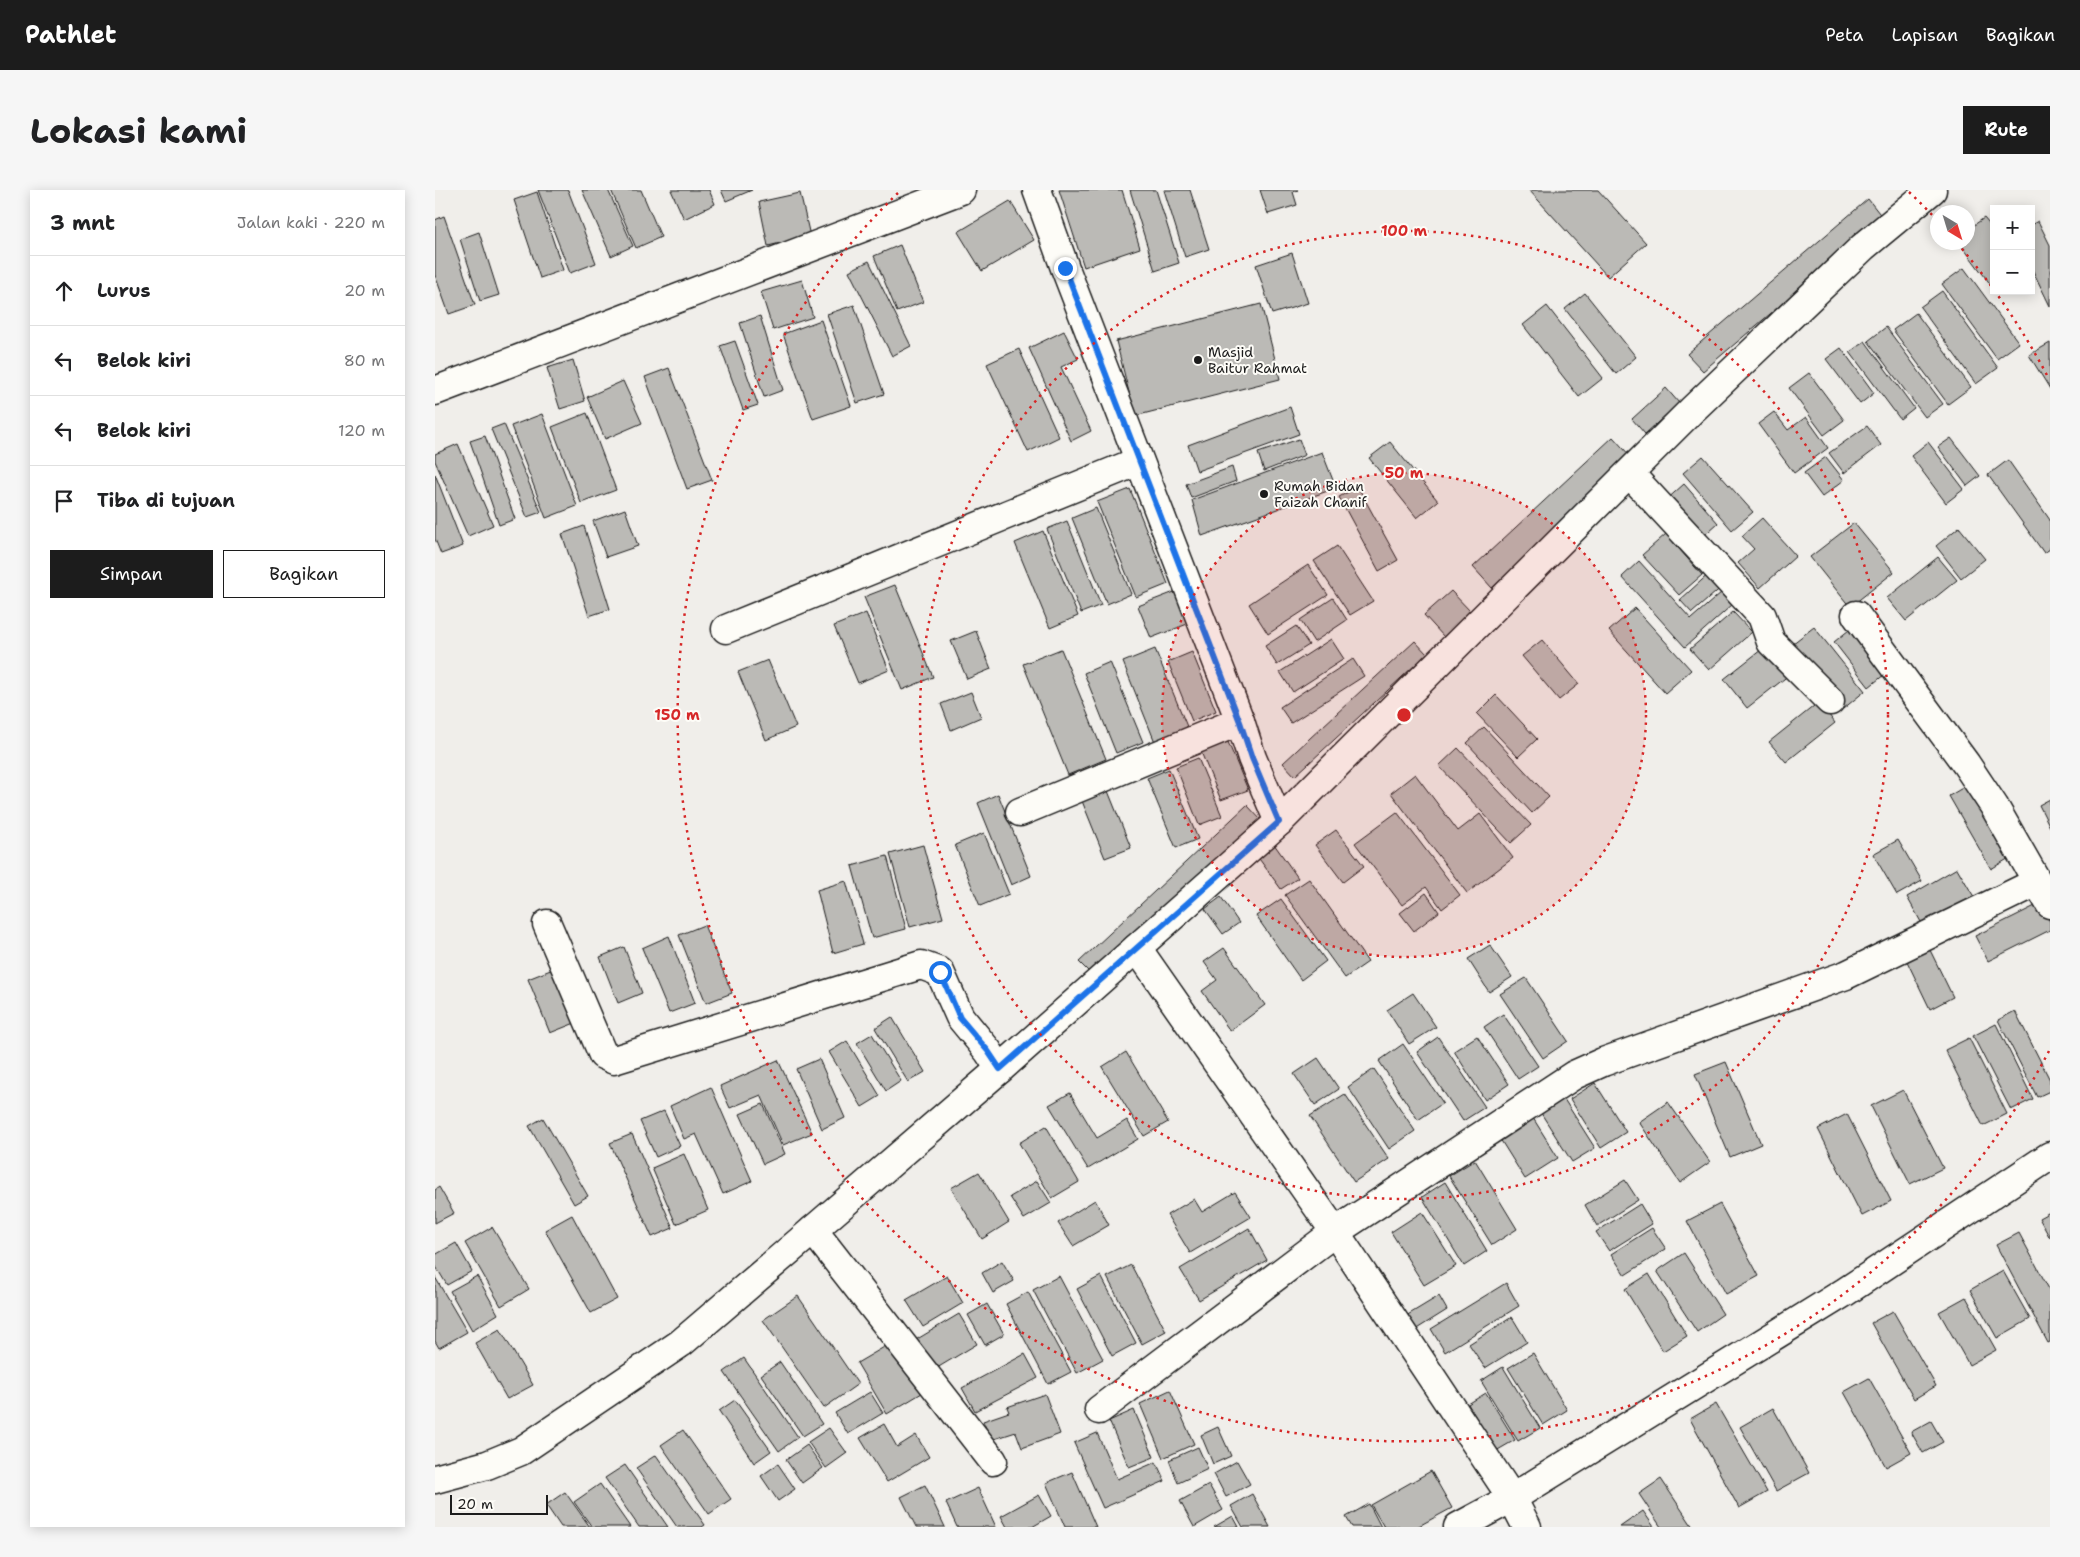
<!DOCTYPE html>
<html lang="id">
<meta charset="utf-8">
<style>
body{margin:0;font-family:"Shantell Sans",sans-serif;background:#f6f6f6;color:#202124}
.controls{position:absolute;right:15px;top:15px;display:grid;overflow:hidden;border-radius:0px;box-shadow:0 2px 12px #0003}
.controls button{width:45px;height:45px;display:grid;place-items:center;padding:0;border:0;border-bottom:1px solid #e0e0e0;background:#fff;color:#202124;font:25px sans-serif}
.compass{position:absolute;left:1495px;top:15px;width:45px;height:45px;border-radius:50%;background:#fff;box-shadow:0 2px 12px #0003;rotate:142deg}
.scale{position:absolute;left:15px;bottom:12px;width:98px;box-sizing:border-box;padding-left:5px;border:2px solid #1c1c1c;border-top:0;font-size:14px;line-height:18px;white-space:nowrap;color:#1c1c1c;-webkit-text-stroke:4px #fdfcf7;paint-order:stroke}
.stop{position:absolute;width:15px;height:15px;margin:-11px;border:4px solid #1a73e8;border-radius:50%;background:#fff}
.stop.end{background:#1a73e8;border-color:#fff;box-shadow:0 1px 5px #0008}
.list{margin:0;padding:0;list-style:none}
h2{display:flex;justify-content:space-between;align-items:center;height:65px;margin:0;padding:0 20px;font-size:21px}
h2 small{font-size:16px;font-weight:400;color:#757577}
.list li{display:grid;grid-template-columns:32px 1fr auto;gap:15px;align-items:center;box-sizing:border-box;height:70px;padding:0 20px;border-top:1px solid #e0e0e0}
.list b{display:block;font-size:19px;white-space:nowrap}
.list em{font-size:16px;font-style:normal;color:#757577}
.actions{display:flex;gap:10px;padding:15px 20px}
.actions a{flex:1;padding:11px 0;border:1px solid #1c1c1c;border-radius:0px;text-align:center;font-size:18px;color:#1c1c1c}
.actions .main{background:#1c1c1c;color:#fff}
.icon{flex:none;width:28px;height:28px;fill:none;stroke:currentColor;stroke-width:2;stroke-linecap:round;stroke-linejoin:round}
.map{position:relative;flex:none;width:1615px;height:1337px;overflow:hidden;border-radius:0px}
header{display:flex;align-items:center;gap:30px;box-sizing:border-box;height:70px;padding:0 25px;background:#1c1c1c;color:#fff}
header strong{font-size:24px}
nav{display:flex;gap:28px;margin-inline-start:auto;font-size:18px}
.intro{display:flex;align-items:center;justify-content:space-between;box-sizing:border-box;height:120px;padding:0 30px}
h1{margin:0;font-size:35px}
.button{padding:12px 22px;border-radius:0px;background:#1c1c1c;color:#fff;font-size:18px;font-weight:700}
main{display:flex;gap:30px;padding:0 30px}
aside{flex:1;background:#fff;border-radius:0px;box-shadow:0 2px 12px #0003}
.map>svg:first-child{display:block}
</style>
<header>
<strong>Pathlet</strong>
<nav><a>Peta</a><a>Lapisan</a><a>Bagikan</a></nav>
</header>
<div class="intro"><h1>Lokasi kami</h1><a class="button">Rute</a></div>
<main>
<aside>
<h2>3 mnt<small>Jalan kaki · 220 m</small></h2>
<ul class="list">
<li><svg class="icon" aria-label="ahead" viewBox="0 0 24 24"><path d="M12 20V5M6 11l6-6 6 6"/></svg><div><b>Lurus</b></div><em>20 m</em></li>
<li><svg class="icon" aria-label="left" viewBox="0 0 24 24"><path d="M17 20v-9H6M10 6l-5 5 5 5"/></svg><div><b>Belok kiri</b></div><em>80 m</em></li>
<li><svg class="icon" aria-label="left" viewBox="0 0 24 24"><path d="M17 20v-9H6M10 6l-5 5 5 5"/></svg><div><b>Belok kiri</b></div><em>120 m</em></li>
<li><svg class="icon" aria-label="arrive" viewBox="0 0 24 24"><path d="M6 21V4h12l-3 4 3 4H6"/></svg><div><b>Tiba di tujuan</b></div></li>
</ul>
<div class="actions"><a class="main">Simpan</a><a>Bagikan</a></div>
</aside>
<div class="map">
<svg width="1615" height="1337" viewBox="0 0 1615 1337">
<rect width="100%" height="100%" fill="#f0eeea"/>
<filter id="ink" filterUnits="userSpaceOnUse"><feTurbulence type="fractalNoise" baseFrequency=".02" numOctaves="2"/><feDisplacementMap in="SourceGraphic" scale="10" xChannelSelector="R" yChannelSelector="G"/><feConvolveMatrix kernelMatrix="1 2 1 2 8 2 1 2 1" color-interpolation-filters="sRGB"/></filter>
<g filter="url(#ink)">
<g fill="#bbbab6" stroke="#1c1c1c">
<polygon points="103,0 133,0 161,73 135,83"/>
<polygon points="147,0 173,0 198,56 176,66"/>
<polygon points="176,0 206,0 226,47 201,58"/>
<polygon points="236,0 274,0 280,14 249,29"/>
<polygon points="286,0 317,0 291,11"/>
<polygon points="624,0 687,0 705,58 649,77"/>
<polygon points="695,0 721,0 744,73 720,81"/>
<polygon points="729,0 755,0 774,59 750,67"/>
<polygon points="825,0 863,0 858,2 862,15 833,24"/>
<polygon points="1094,0 1163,0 1211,53 1173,87"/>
<polygon points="102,2 128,80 105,88 79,10"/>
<polygon points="365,3 375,46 333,56 324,12"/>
<polygon points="1433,9 1448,28 1268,181 1252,164"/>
<polygon points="575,11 599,50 547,81 523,42"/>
<polygon points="9,26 40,115 14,124 0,85 0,30"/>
<polygon points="1549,28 1559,40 1559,93 1556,95 1524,52 1532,52 1532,40"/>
<polygon points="1603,31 1615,55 1615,116 1596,77 1596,35"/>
<polygon points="44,42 64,105 45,111 25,49"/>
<polygon points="465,55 488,112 462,122 439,66"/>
<polygon points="857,63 873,113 837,124 821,75"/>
<polygon points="434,71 476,156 457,166 414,81"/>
<polygon points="1529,78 1584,153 1562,169 1507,94"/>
<polygon points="367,90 378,127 338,140 326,102"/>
<polygon points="1507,101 1563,178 1541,194 1485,117"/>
<polygon points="1150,103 1201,167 1181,184 1130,119"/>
<polygon points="826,114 845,189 700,226 681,151"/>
<polygon points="419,115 449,204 422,213 392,124"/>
<polygon points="1112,116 1168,188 1144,207 1088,135"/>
<polygon points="1481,123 1536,197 1513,214 1458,140"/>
<polygon points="325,126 348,200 329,207 305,133"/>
<polygon points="386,130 416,216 378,229 348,144"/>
<polygon points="1451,137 1508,214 1490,227 1433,151"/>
<polygon points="629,141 643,169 626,177 656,241 636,251 594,158"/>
<polygon points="300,151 323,215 308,220 285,156"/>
<polygon points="1430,151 1479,218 1465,229 1415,162"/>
<polygon points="1615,153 1615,199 1594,165"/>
<polygon points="1406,158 1439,203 1425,214 1391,169"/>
<polygon points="584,159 624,247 593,262 552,174"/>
<polygon points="138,170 150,211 125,219 112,178"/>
<polygon points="234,178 277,290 252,299 210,187"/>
<polygon points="1374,183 1409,230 1389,245 1354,198"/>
<polygon points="188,191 207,233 170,249 152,207"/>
<polygon points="1231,198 1244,213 1210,244 1197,229"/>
<polygon points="855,217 864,244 762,281 753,255"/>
<polygon points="1339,222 1353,240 1371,227 1393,258 1359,283 1323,234"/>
<polygon points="152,223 181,300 146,313 117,237"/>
<polygon points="107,224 142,316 111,328 76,236"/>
<polygon points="69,234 106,322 92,327 56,239"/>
<polygon points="1432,236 1446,255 1409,283 1394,263"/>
<polygon points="50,246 80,329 64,335 35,251"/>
<polygon points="1178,247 1197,268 1057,398 1038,377"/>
<polygon points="1516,248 1545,286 1532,296 1503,257"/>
<polygon points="864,249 870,265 829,281 823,263"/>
<polygon points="955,252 1003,311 982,328 934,268"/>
<polygon points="1493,252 1529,299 1511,313 1476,266"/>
<polygon points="23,254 58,335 33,346 0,271 0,264"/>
<polygon points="887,262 901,298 767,346 757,310"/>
<polygon points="1268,266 1318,322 1297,340 1248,283"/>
<polygon points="1391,267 1409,290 1387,307 1369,283"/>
<polygon points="1573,270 1615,330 1615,359 1609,363 1553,285"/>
<polygon points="797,277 801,291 756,308 751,294"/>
<polygon points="0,284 28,356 6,364 0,349"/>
<polygon points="1249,294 1283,333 1264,350 1230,311"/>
<polygon points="923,297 963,370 944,381 904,307"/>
<polygon points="695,299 733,394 701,407 662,312"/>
<polygon points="661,318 696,404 672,414 637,328"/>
<polygon points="190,319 203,356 171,367 158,331"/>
<polygon points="1327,328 1361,366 1325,398 1303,373 1319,359 1307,346"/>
<polygon points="632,331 666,415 646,423 612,339"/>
<polygon points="1419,333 1459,382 1415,417 1375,367"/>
<polygon points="149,336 175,419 154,426 127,344"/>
<polygon points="1524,337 1550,369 1526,388 1501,356"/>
<polygon points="608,341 643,426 615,438 580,353"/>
<polygon points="1231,344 1267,385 1244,405 1207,365"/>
<polygon points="902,356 938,411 915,425 879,371"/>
<polygon points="1503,367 1522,390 1471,431 1452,408"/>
<polygon points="1204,371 1256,429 1287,402 1298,414 1250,457 1187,387"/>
<polygon points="873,375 893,405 833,444 814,414"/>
<polygon points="1277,381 1289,395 1257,423 1245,410"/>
<polygon points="460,395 498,487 467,500 429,407"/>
<polygon points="742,401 755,433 716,448 703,416"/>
<polygon points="1016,401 1036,422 1009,447 989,425"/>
<polygon points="898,408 912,430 879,452 865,430"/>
<polygon points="1200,418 1256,480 1230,503 1174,441"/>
<polygon points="1298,422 1317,442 1274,480 1255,459"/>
<polygon points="431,423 454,480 423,493 399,436"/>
<polygon points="861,436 874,455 842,475 830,456"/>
<polygon points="1419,436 1455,480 1434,497 1399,452"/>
<polygon points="1379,437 1430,501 1408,519 1357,454"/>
<polygon points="541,441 556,479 532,489 516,451"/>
<polygon points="896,449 909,469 858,502 845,482"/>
<polygon points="1107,450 1144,494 1124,510 1087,466"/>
<polygon points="980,451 992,464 860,586 848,573"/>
<polygon points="1331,456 1354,485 1312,518 1289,489"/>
<polygon points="626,459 671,569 633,585 588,474"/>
<polygon points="720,459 753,539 720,552 688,472"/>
<polygon points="757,462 781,521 757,531 733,472"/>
<polygon points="918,469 929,486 856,533 845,517"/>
<polygon points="333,470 361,537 331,550 303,482"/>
<polygon points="675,472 708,552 681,563 649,483"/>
<polygon points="536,502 546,527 516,540 506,514"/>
<polygon points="1061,505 1102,549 1083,567 1042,524"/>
<polygon points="1384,512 1400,533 1351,572 1334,552"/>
<polygon points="1049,537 1114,607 1097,623 1032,553"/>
<polygon points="793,552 813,600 786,610 766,562"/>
<polygon points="1023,558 1096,635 1076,653 1004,576"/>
<polygon points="763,568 787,626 764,635 741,577"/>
<polygon points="734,579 763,649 741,658 712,588"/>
<polygon points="980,584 1023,641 1045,624 1078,668 1032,703 956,603"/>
<polygon points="1534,594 1576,667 1556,679 1514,606"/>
<polygon points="673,601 696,658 670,668 647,611"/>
<polygon points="563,604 596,686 576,695 543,613"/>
<polygon points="1615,609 1615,637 1604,615"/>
<polygon points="812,615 827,631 660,788 644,772"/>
<polygon points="962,622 1025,705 1007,719 991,697 967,715 920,653"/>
<polygon points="901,640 929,676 908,692 880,655"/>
<polygon points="549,643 574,704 545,716 520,655"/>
<polygon points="1463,650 1487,691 1462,705 1438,664"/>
<polygon points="839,654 863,688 846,699 822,666"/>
<polygon points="488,655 508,728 475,737 455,664"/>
<polygon points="452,666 471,739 437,748 417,676"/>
<polygon points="1522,678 1542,712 1491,741 1472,707"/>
<polygon points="874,689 933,772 910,788 850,705"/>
<polygon points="411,691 428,754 398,763 382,700"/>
<polygon points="991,703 1004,722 979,741 965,723"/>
<polygon points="786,707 804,733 788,744 770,719"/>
<polygon points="846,709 891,771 866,790 821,726"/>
<polygon points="1606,713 1615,732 1615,740 1553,771 1540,746"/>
<polygon points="269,735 297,803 271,813 244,745"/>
<polygon points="234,746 260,813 234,823 207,758"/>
<polygon points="1055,755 1077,787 1054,802 1033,769"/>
<polygon points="1493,756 1518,807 1495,819 1470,767"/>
<polygon points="189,757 207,803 183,813 165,767"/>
<polygon points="789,758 830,815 795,841 767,801 782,790 769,772"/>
<polygon points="118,779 140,833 115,843 93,789"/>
<polygon points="1091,788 1133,851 1108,868 1065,804"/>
<polygon points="978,803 1001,837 974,854 952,820"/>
<polygon points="1580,821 1615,890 1615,901 1602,907 1563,830"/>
<polygon points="1068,824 1103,876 1083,889 1049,837"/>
<polygon points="457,827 490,882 473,892 440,838"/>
<polygon points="1561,834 1598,909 1576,920 1538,846"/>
<polygon points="437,844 466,891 451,901 422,853"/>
<polygon points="1042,846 1074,894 1050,910 1019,861"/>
<polygon points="1003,847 1050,917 1028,931 982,862"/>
<polygon points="1534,848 1572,924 1548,936 1510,860"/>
<polygon points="412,851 445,906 427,917 394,862"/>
<polygon points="968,854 1008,913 983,930 944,871"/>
<polygon points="691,862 733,932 709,946 667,877"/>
<polygon points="883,868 904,899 880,915 859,884"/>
<polygon points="384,869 410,928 387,939 361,879"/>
<polygon points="343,870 377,943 348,955 326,905 295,918 285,896"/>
<polygon points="1291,872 1326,954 1295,967 1260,884"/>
<polygon points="939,879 980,941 954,959 913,897"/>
<polygon points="1160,893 1191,942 1166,958 1135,909"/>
<polygon points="276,897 317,991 288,1004 261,944 249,949 235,916"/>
<polygon points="1468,900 1508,978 1475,994 1436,916"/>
<polygon points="635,903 662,948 692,930 703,949 653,979 614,915"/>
<polygon points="910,904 954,969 919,992 875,926"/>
<polygon points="1127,906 1160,958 1137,972 1104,920"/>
<polygon points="1233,912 1275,972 1245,993 1204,932"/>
<polygon points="328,914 350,964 328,974 305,924"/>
<polygon points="229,921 245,956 221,967 205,931"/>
<polygon points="1412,924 1456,1011 1427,1026 1383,939"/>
<polygon points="108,928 153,1006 139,1014 94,936"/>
<polygon points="1098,928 1123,968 1090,989 1065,949"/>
<polygon points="611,936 644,992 617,1008 584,953"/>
<polygon points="197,944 238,1038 217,1047 175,953"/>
<polygon points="249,964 273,1020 241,1034 217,978"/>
<polygon points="1040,970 1082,1039 1057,1055 1014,986"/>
<polygon points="544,982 574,1032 547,1049 516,998"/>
<polygon points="1190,990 1203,1010 1162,1036 1150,1015"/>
<polygon points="602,991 616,1013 589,1029 575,1007"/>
<polygon points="1010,992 1052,1061 1029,1076 987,1007"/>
<polygon points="4,997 19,1023 0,1033 0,1000"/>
<polygon points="800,1002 816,1027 755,1063 732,1025 759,1009 767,1022"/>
<polygon points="660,1010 674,1035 638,1056 623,1033"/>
<polygon points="1205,1014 1217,1034 1174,1061 1161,1042"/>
<polygon points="1285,1014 1324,1086 1291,1104 1252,1031"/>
<polygon points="987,1022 1021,1076 989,1095 956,1042"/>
<polygon points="1615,1022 1615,1048 1604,1028"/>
<polygon points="137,1025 182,1109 156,1123 110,1040"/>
<polygon points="57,1037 94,1099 66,1116 30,1053"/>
<polygon points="814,1038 832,1070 764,1110 745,1079"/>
<polygon points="1217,1038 1231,1059 1190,1085 1176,1064"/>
<polygon points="1584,1043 1615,1101 1615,1152 1613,1153 1561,1055"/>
<polygon points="21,1053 37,1081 12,1095 0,1075 0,1065"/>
<polygon points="1249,1063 1288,1124 1262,1142 1222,1081"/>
<polygon points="567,1071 579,1091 558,1103 547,1083"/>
<polygon points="696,1075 731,1141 707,1154 672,1087"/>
<polygon points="1568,1081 1595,1129 1562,1148 1535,1100"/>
<polygon points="1214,1084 1252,1146 1228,1161 1190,1099"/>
<polygon points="42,1086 63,1124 37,1140 15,1101"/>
<polygon points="512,1086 528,1113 488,1137 471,1110"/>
<polygon points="624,1086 668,1169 642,1183 598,1100"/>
<polygon points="666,1086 701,1153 677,1166 642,1099"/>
<polygon points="0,1087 32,1142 4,1158 0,1151"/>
<polygon points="1071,1093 1084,1116 1010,1162 996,1139"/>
<polygon points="593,1102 636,1182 613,1194 571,1114"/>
<polygon points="363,1106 423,1194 389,1218 328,1130"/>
<polygon points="1004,1106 1012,1120 980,1140 971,1126"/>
<polygon points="1531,1107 1561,1160 1534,1175 1504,1122"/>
<polygon points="552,1114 569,1144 550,1155 533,1125"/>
<polygon points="1458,1121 1501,1196 1479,1209 1436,1133"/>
<polygon points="524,1124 542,1154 497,1181 479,1151"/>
<polygon points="1077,1127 1092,1152 1050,1178 1034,1154"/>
<polygon points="65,1139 98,1195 72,1209 40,1153"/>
<polygon points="456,1153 487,1203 452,1224 422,1173"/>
<polygon points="1098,1163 1132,1220 1108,1235 1073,1178"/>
<polygon points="590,1164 603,1188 540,1221 527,1198"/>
<polygon points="309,1168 363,1247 344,1261 289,1182"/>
<polygon points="345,1172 387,1234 368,1246 326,1185"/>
<polygon points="1068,1177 1105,1238 1083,1251 1046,1191"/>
<polygon points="1434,1188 1476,1263 1451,1277 1409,1202"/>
<polygon points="735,1200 759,1254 728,1268 705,1214"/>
<polygon points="435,1202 448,1223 413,1244 400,1223"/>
<polygon points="1051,1203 1080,1250 1061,1261 1033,1214"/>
<polygon points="610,1204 625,1244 587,1258 581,1242 556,1250 548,1231 574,1222 572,1217"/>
<polygon points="300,1210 336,1261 319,1273 284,1221"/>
<polygon points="1281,1214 1332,1302 1304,1318 1255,1229"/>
<polygon points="1338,1218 1374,1283 1341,1301 1305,1237"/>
<polygon points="699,1220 719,1267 694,1277 674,1231"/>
<polygon points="1496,1231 1508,1252 1488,1263 1476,1242"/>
<polygon points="449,1234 462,1257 481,1245 494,1267 452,1292 425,1248"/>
<polygon points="783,1237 796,1266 778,1274 766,1245"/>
<polygon points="394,1238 412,1263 391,1278 373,1252"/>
<polygon points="248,1240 296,1309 274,1324 226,1255"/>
<polygon points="662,1243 682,1289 721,1272 730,1291 668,1318 639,1253"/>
<polygon points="372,1255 388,1278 367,1293 351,1270"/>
<polygon points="763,1257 773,1279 743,1293 734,1270"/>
<polygon points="221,1265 270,1335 267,1337 242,1337 201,1278"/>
<polygon points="802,1271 815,1294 791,1307 779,1284"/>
<polygon points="343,1274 360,1299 343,1311 326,1286"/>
<polygon points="190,1275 233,1337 204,1337 170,1288"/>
<polygon points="996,1281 1017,1318 982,1337 949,1337 936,1315"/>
<polygon points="637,1282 661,1337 630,1337 611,1293"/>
<polygon points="1226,1289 1258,1337 1226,1337 1204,1304"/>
<polygon points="165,1294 195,1337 157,1337 139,1312"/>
<polygon points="490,1295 510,1337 481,1337 466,1307"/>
<polygon points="774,1295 788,1320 759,1337 745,1311"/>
<polygon points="543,1298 561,1337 522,1337 511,1313"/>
<polygon points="130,1302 155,1337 126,1337 111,1315"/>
<polygon points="817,1304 835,1337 808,1337 796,1316"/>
<polygon points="604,1305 616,1326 597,1337 572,1337 566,1326"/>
<polygon points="934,1314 946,1337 917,1337 911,1327"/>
<polygon points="1208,1321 1219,1337 1185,1337"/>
<polygon points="798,1326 804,1337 779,1337"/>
</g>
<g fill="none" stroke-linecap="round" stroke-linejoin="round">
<defs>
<g id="street">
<polyline points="602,0 630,78 805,531 817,568 844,632"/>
<polyline points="0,201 526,0"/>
<polyline points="1195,284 1327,426 1336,452 1395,511"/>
<polyline points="1421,425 1531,574 1559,616 1615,714"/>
<polyline points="291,439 704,271"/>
<polyline points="585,622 805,531"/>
<polyline points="112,734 168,865 179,870 486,775 505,782 525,827 553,861 565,879"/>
<polyline points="702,758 900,1042 1077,1308 1092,1337"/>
<polyline points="378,1040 558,1271"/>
<polyline points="664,1220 900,1042 1139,885 1168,872 1411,785 1602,692"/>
<polyline points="0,1289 52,1275 86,1261 246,1153 378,1040 565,879 844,632 1257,220 1428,57 1497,0"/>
<polyline points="1023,1337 1077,1308 1410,1102 1615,966"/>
</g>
</defs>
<use href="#street" stroke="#1c1c1c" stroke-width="31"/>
<use href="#street" stroke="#fdfcf7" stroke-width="28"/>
</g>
</g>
<g fill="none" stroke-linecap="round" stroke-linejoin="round" filter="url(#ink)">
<polyline stroke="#1a73e8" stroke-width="6" points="505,782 525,828 553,861 565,879 844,632 817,568 805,532 630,78"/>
</g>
<circle cx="969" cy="525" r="242" fill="#d62828" fill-opacity=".12"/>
<g fill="none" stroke="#d62828" stroke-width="2.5" stroke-dasharray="2.5 5">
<circle cx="969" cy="525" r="242"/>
<circle cx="969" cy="525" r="484"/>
<path d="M1614 861A727 727 0 1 1 464 2M1474 2A727 727 0 0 1 1501 29M1522 53A727 727 0 0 1 1614 189"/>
</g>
<g fill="#1c1c1c" stroke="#fdfcf7" stroke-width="2">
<circle cx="763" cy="170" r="5"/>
<circle cx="829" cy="304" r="5"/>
</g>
<g text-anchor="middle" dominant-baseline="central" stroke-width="4" stroke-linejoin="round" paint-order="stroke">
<g font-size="14" fill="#1c1c1c" stroke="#fdfcf7" text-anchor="start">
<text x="773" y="162">Masjid<tspan x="773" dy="16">Baitur Rahmat</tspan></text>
<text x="839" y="296">Rumah Bidan<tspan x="839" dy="16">Faizah Chanif</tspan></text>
</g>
</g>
<circle cx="969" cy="525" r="8" fill="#d62828" stroke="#fdfcf7" stroke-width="2.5"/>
<g font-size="15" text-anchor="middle" font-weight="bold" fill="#d62828" stroke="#fdfcf7" stroke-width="4" stroke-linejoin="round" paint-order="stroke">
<text x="969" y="46">100 m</text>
<text x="969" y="288">50 m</text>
<text x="242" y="530">150 m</text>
</g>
</svg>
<div class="controls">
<button>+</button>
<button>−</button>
</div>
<svg class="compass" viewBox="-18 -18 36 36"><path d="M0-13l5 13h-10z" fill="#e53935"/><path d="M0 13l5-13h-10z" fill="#757577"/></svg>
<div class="scale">20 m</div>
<div class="stop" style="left:505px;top:782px"></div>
<div class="stop end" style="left:630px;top:78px"></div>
</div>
</main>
